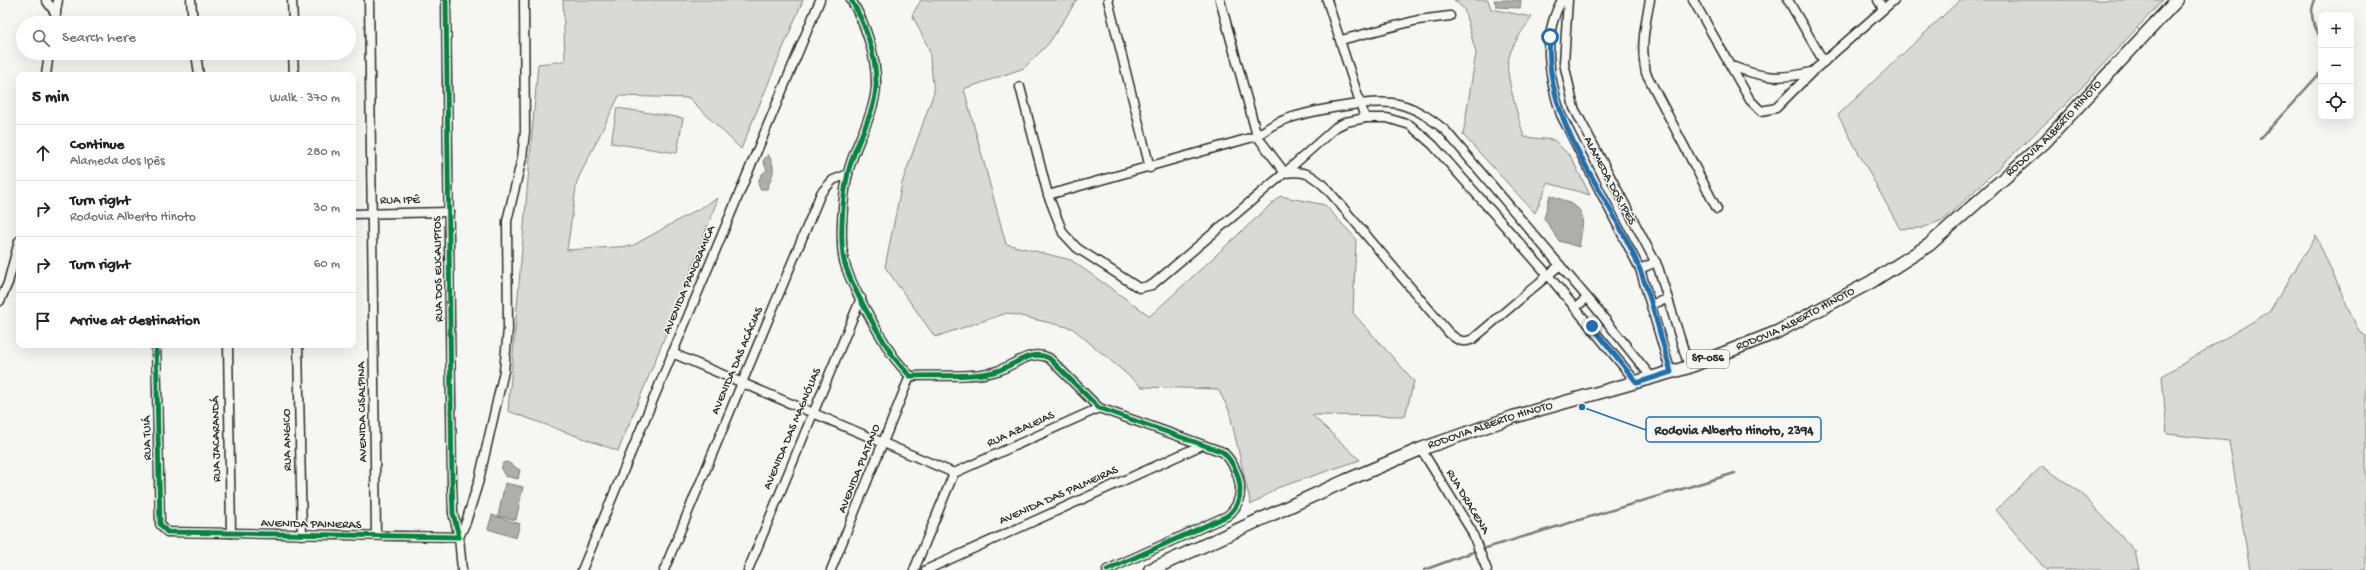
<!DOCTYPE html>
<meta charset="utf-8">
<style>
body{margin:0;font-family:"Gochi Hand",sans-serif;background:#f6f6f6;color:#202124}
.controls{position:absolute;right:12px;top:12px;display:grid;overflow:hidden;border-radius:8px;box-shadow:0 4px 16px #0002}
.controls button{width:36px;height:36px;display:grid;place-items:center;padding:0;border:0;border-bottom:1px solid #e0e0e0;background:#fff;color:#202124;font:20px sans-serif}
.stop{position:absolute;width:12px;height:12px;margin:-9px;border:3px solid #1f6fb2;border-radius:50%;background:#fff}
.stop.end{background:#1f6fb2;border-color:#fff;box-shadow:0 1px 4px #0008}
.list{margin:0;padding:0;list-style:none}
h2{display:flex;justify-content:space-between;align-items:center;height:52px;margin:0;padding:0 16px;font-size:17px}
h2 small{font-size:13px;font-weight:400;color:#757577}
.list li{display:grid;grid-template-columns:26px 1fr auto;gap:12px;align-items:center;box-sizing:border-box;height:56px;padding:0 16px;border-top:1px solid #e0e0e0}
.list b{display:block;font-size:15px;white-space:nowrap}
.list p{margin:0;font-size:13px;white-space:nowrap;color:#757577}
.list em{font-size:13px;font-style:normal;color:#757577}
.icon{flex:none;width:22px;height:22px;fill:none;stroke:currentColor;stroke-width:2;stroke-linecap:round;stroke-linejoin:round}
.map{position:relative;flex:none;width:2366px;height:570px;overflow:hidden}
.search{position:absolute;background:#fff;box-shadow:0 4px 16px #0002;left:16px;top:16px;width:340px;height:44px;display:flex;align-items:center;gap:10px;box-sizing:border-box;padding:0 14px;border-radius:22px;color:#757577;font-size:15px}
.panel{position:absolute;background:#fff;box-shadow:0 4px 16px #0002;left:16px;top:72px;width:340px;height:276px;border-radius:8px}
.map>svg:first-child{display:block}
</style>
<div class="map">
<svg width="2366" height="570" viewBox="0 0 2366 570">
<rect width="100%" height="100%" fill="#f6f6f2"/>
<filter id="ink" filterUnits="userSpaceOnUse"><feTurbulence type="fractalNoise" baseFrequency=".025" numOctaves="2"/><feDisplacementMap in="SourceGraphic" scale="8" xChannelSelector="R" yChannelSelector="G"/><feConvolveMatrix kernelMatrix="1 2 1 2 8 2 1 2 1" color-interpolation-filters="sRGB"/></filter>
<g filter="url(#ink)">
<g fill="#d9d9d5" stroke="#828280">
<polygon points="563,0 803,0 741,149 689,98 619,96 577,181 567,250 632,246 718,198 682,295 618,451 508,411 538,64 565,61"/>
<polygon points="921,0 1077,0 1049,43 1024,68 964,89 1006,244 1071,260 1150,316 1280,196 1325,205 1356,239 1353,313 1414,381 1405,416 1312,415 1360,460 1277,488 1251,505 1229,410 1218,389 1142,387 1072,328 1007,313 935,337 885,267 902,183 934,92 929,49 912,15"/>
<path d="M1454,0H1488L1491,9L1532,17C1523,30 1511,45 1508,61C1505,75 1520,122 1524,137L1554,140L1571,157L1590,195L1548,183L1535,213L1463,135L1476,53L1464,9Z"/>
<polygon points="1960,0 2163,0 2069,101 1945,219 1922,228 1900,229 1838,115"/>
<polygon points="617,108 683,118 677,153 611,143"/>
<polygon points="2316,236 2359,332 2366,336 2366,570 2250,570 2229,441 2167,434 2162,376 2269,312"/>
<polygon points="2042,466 2080,492 2135,551 2139,570 2046,570 1996,510"/>
</g>
<g fill="#aeaeab" stroke="#7a7a78">
<polygon points="1494,0 1521,0 1520,8 1497,7"/>
<path d="M768,154C777,170 773,173 767,189H760L758,183L761,175L767,170L763,161Z"/>
<path d="M1550,195C1586,209 1586,209 1579,247L1559,241L1544,218Z"/>
<polygon points="507,462 520,470 518,479 505,476 501,469 503,463"/>
<polygon points="505,483 523,487 516,520 498,516"/>
<polygon points="492,515 520,524 516,538 488,529"/>
</g>
<g fill="none" stroke-linecap="round" stroke-linejoin="round">
<g stroke="#7a7a78" stroke-width="2.5">
<path d="M2315,0C2308,15 2314,25 2321,39"/>
<polyline points="2260,139 2321,72"/>
<polyline points="1424,570 1473,552 1735,473"/>
</g>
<defs>
<g id="street">
<polyline points="46,0 56,14"/>
<polyline points="191,0 193,23"/>
<polyline points="292,0 293,23"/>
<polyline points="369,0 376,535"/>
<path d="M851,0C866,24 877,58 876,87C874,117 854,145 848,173C843,195 840,233 843,255C845,276 877,331 889,350C894,359 903,368 910,376C934,375 975,378 997,371C1015,365 1030,349 1049,358L1099,408L1223,452C1240,469 1249,499 1227,516L1107,570"/>
<polyline points="1108,0 1150,168"/>
<path d="M1220,0L1257,136L1285,173C1306,170 1313,175 1328,190L1449,333C1457,340 1463,344 1473,339L1560,265"/>
<polyline points="1327,0 1365,118"/>
<path d="M1562,0C1541,36 1549,78 1561,115L1640,269L1671,373"/>
<polyline points="1568,0 1564,63 1574,108 1658,267 1689,367"/>
<path d="M1650,0C1645,25 1640,48 1646,73L1717,209"/>
<polyline points="1693,0 1750,100 1761,111 1776,108 1812,72 1894,0"/>
<polyline points="1788,0 1824,62"/>
<polyline points="1878,0 1883,9"/>
<polyline points="54,23 58,0"/>
<polyline points="1341,40 1418,20 1450,16"/>
<polyline points="196,53 199,75"/>
<polyline points="293,53 294,75"/>
<path d="M1732,66C1762,78 1779,80 1811,72"/>
<polyline points="46,75 49,53"/>
<polyline points="1020,87 1048,195 1063,233 1077,248 1139,288 1152,285 1288,170 1336,127 1346,122 1365,118 1387,118 1410,125 1433,145 1548,275 1637,383"/>
<path d="M1048,195L1257,136C1263,132 1270,126 1277,123C1300,112 1367,100 1392,103C1412,105 1430,118 1445,130L1591,302L1652,378"/>
<polyline points="353,214 449,212"/>
<polyline points="1640,269 1656,262"/>
<polyline points="0,301 8,283 19,241"/>
<polyline points="1652,304 1668,299"/>
<polyline points="1575,308 1587,298"/>
<polyline points="156,345 160,524 167,532 459,537 453,513 452,483 446,0"/>
<polyline points="228,345 231,533"/>
<polyline points="298,345 302,535"/>
<polyline points="672,353 954,473"/>
<polyline points="1421,449 1471,530 1487,570"/>
<polyline points="954,473 1099,408"/>
<polyline points="462,570 459,537 466,522 479,480 504,371 508,329 507,221 522,158 525,132 524,0"/>
<polyline points="582,570 820,0"/>
<polyline points="664,570 821,193 833,180 848,174"/>
<polyline points="748,570 861,298"/>
<polyline points="831,570 910,376"/>
<polyline points="914,570 954,473"/>
<polyline points="926,570 1202,445"/>
</g>
<g id="primary">
<path id="s1" d="M1150,570L1345,481L1421,449L1513,417L1689,367L1777,332L1871,282L1929,245L2045,142L2177,0"/>
</g>
</defs>
<use href="#street" stroke="#2b2b2b" stroke-width="11"/>
<use href="#primary" stroke="#2b2b2b" stroke-width="15"/>
<use href="#street" stroke="#f6f6f2" stroke-width="8"/>
<use href="#primary" stroke="#f6f6f2" stroke-width="12"/>
<defs>
<g id="cycleway">
<path d="M851,0C866,24 877,58 876,87C874,117 854,145 848,173C843,195 840,233 843,255C845,276 877,331 889,350C894,359 903,368 910,376C934,375 975,378 997,371C1015,365 1030,349 1049,358L1099,408L1223,452C1240,469 1249,499 1227,516L1107,570"/>
<polyline points="156,345 160,524 167,532 459,537 453,513 452,483 446,0"/>
</g>
</defs>
<use href="#cycleway" stroke="#f6f6f2" stroke-width="8"/>
<use href="#cycleway" stroke="#00873e" stroke-width="5"/>
</g>
</g>
<g fill="none" stroke-linecap="round" stroke-linejoin="round" filter="url(#ink)">
<path stroke="#1f6fb2" stroke-width="5" d="M1550,37C1543,117 1600,182 1632,251C1650,290 1659,332 1671,372L1637,383L1592,326"/>
</g>
<g text-anchor="middle" dominant-baseline="central" stroke-width="3" stroke-linejoin="round" paint-order="stroke">
<rect fill="#f6f6f2" stroke="#686867" stroke-width="1" x="1687" y="350" width="42" height="18" rx="3"/>
<g font-size="11" font-weight="bold" fill="#2b2b2b">
<text x="1708" y="359">SP-056</text>
</g>
<g font-size="12" fill="#2b2b2b" stroke="#f6f6f2">
<text stroke="none"><textPath href="#s1" startOffset="1018">RODOVIA ALBERTO HINOTO</textPath></text>
<text transform="translate(1609 181) rotate(62)">ALAMEDA DOS IPÊS</text>
<text transform="translate(400 201) rotate(-1)">RUA IPÊ</text>
<text transform="translate(439 269) rotate(-91)">RUA DOS EUCALIPTOS</text>
<text transform="translate(690 280) rotate(-67)">AVENIDA PANORAMICA</text>
<text stroke="none"><textPath href="#s1" startOffset="694">RODOVIA ALBERTO HINOTO</textPath></text>
<text transform="translate(738 361) rotate(-67)">AVENIDA DAS ACÁCIAS</text>
<text transform="translate(363 412) rotate(-91)">AVENIDA CISALPINA</text>
<text stroke="none"><textPath href="#s1" startOffset="370">RODOVIA ALBERTO HINOTO</textPath></text>
<text transform="translate(793 429) rotate(-67)">AVENIDA DAS MAGNÓLIAS</text>
<text transform="translate(1021 430) rotate(-24)">RUA AZALEIAS</text>
<text transform="translate(148 438) rotate(-91)">RUA TUIÁ</text>
<text transform="translate(217 439) rotate(-91)">RUA JACARANDÁ</text>
<text transform="translate(288 440) rotate(-91)">RUA ANGICO</text>
<text transform="translate(860 469) rotate(-68)">AVENIDA PLATANO</text>
<text transform="translate(1059 496) rotate(-24)">AVENIDA DAS PALMEIRAS</text>
<text transform="translate(1467 502) rotate(59)">RUA DRACENA</text>
<text transform="translate(311 525) rotate(1)">AVENIDA PAINERAS</text>
</g>
</g>
<path fill="none" stroke="#1f6fb2" stroke-width="1.5" d="M1582 407L1646 430"/>
<circle fill="#1f6fb2" stroke="#f6f6f2" stroke-width="1.5" cx="1582" cy="407" r="4"/>
<rect fill="#f6f6f2" stroke="#1f6fb2" stroke-width="1.5" x="1646" y="417" width="175" height="25" rx="4"/>
<g font-size="13" text-anchor="middle" font-weight="bold" fill="#2b2b2b">
<text x="1734" y="434">Rodovia Alberto Hinoto, 2394</text>
</g>
</svg>
<div class="controls">
<button>+</button>
<button>−</button>
<button><svg class="icon" aria-label="locate" viewBox="0 0 24 24"><circle cx="12" cy="12" r="6"/><path d="M12 2v4M12 18v4M2 12h4M18 12h4"/></svg></button>
</div>
<div class="stop" style="left:1550px;top:37px"></div>
<div class="stop end" style="left:1592px;top:326px"></div>
<div class="search"><svg class="icon" aria-label="search" viewBox="0 0 24 24"><circle cx="10" cy="10" r="6"/><path d="M15 15l6 6"/></svg>Search here</div>
<section class="panel">
<h2>5 min<small>Walk · 370 m</small></h2>
<ul class="list">
<li><svg class="icon" aria-label="ahead" viewBox="0 0 24 24"><path d="M12 20V5M6 11l6-6 6 6"/></svg><div><b>Continue</b><p>Alameda dos Ipês</p></div><em>280 m</em></li>
<li><svg class="icon" aria-label="right" viewBox="0 0 24 24"><path d="M7 20v-9h11M14 6l5 5-5 5"/></svg><div><b>Turn right</b><p>Rodovia Alberto Hinoto</p></div><em>30 m</em></li>
<li><svg class="icon" aria-label="right" viewBox="0 0 24 24"><path d="M7 20v-9h11M14 6l5 5-5 5"/></svg><div><b>Turn right</b></div><em>60 m</em></li>
<li><svg class="icon" aria-label="arrive" viewBox="0 0 24 24"><path d="M6 21V4h12l-3 4 3 4H6"/></svg><div><b>Arrive at destination</b></div></li>
</ul>
</section>
</div>
